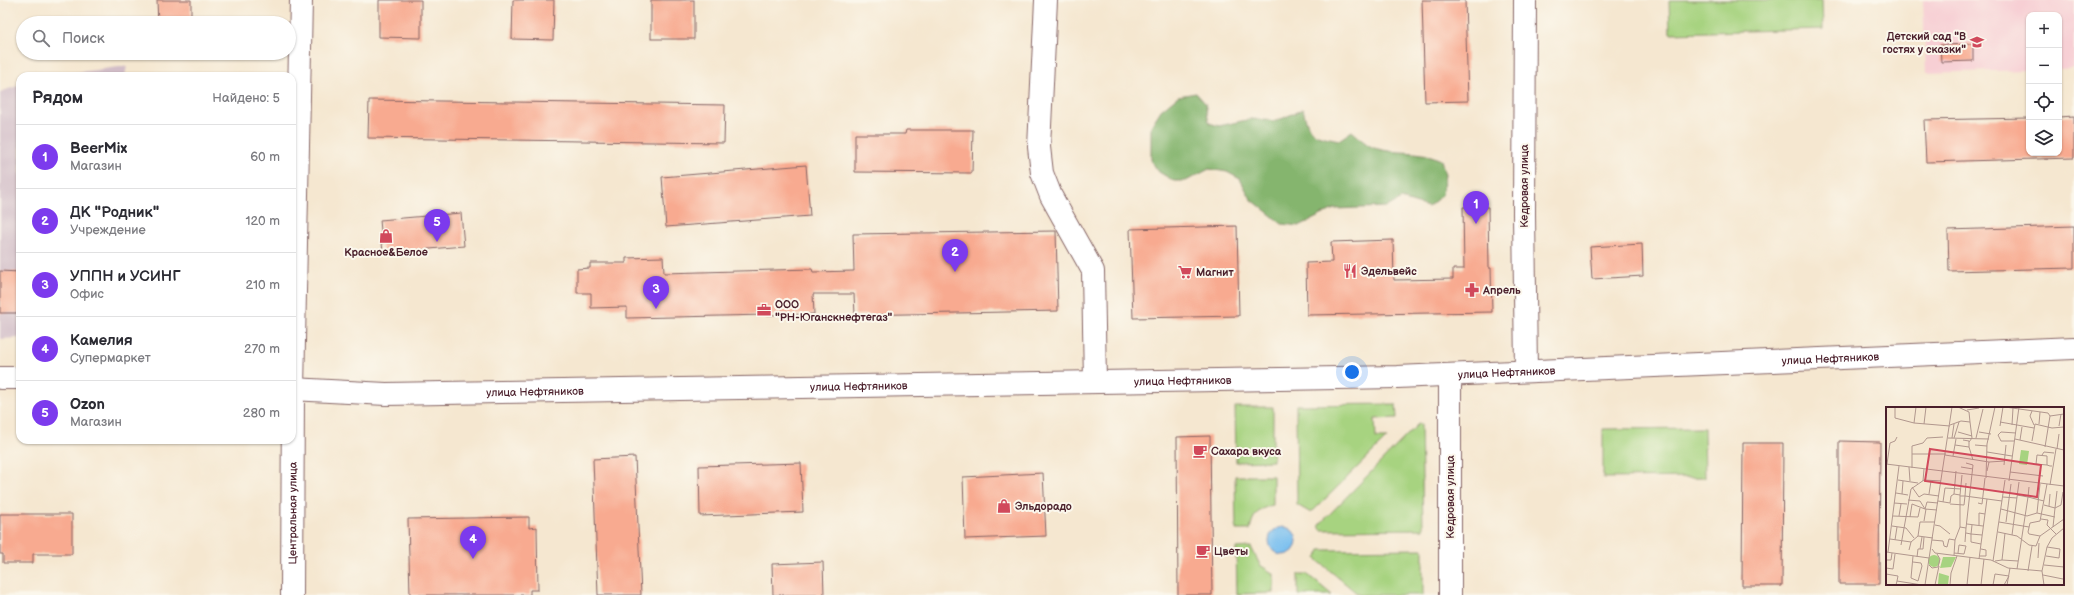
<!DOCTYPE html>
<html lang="ru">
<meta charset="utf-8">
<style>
body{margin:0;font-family:"Balsamiq Sans",sans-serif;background:#f7f7f7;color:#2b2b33}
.controls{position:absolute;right:12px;top:12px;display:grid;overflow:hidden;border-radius:8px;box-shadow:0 1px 3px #0004}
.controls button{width:36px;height:36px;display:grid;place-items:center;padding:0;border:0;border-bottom:1px solid #e1e1e2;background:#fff;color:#2b2b33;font:20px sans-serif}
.you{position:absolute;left:1352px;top:372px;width:14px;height:14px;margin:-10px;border:3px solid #fff;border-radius:50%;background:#1a73e8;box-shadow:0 0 0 6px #1a73e833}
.badge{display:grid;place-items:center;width:26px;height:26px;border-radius:50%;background:#7c3aed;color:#fff;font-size:13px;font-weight:700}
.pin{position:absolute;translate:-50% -33px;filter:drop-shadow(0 1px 2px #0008)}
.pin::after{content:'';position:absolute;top:21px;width:14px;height:12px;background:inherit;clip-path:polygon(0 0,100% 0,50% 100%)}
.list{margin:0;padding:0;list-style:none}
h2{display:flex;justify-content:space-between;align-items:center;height:52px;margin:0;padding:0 16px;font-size:17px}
h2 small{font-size:13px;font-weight:400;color:#7c7c81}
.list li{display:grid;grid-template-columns:26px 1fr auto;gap:12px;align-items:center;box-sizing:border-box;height:64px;padding:0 16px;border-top:1px solid #e1e1e2}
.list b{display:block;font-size:15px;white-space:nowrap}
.list p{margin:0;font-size:13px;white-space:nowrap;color:#7c7c81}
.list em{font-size:13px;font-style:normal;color:#7c7c81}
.icon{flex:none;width:22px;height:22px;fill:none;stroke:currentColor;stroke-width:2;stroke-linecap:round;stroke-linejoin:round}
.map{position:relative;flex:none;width:2074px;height:595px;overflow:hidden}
.search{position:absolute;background:#fff;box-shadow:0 1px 3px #0004;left:16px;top:16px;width:280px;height:44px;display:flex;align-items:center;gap:10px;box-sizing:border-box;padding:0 14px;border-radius:22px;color:#7c7c81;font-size:15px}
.panel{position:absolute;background:#fff;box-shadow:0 1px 3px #0004;left:16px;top:72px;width:280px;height:372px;border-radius:12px}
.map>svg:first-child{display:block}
</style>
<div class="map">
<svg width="2074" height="595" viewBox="0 0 2074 595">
<rect width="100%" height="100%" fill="#fbf7ec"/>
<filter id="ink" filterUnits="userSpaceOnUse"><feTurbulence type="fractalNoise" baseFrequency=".025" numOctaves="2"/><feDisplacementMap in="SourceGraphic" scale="8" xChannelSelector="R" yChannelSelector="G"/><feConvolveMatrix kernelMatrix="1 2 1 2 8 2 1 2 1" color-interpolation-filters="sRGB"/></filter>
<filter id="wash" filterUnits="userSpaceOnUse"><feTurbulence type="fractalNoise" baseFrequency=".012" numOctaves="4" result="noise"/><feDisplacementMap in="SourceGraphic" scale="16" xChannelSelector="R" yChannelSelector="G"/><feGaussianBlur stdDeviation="0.9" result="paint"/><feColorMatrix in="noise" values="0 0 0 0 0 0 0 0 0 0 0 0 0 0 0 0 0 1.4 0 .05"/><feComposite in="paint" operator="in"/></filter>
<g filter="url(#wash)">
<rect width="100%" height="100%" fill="#f5e7d0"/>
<polygon fill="#f7cfd4" points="1923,0 2074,0 2074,68 2059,69 2059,15 2029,15 2029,70 1926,73"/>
<g fill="#d2bdc8">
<polygon points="127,66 125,76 51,76 55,75"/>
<polygon points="20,85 20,338 0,339 0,92"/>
</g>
<g fill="#a7d380" stroke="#787956">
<polygon points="1669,0 1822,0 1823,29 1670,33"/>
<polygon points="1396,404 1397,418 1375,419 1376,438 1387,438 1311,513 1297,505 1296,405"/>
<polygon points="1235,407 1273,407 1273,461 1236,462"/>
<polygon points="1418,424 1421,424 1423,529 1321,530 1319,525"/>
<polygon points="1704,428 1705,477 1603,478 1603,429"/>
<path d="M1235,476H1273V505C1259,508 1252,516 1250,530H1236Z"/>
<polygon points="1251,547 1260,565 1274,574 1274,593 1237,594 1236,548"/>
<polygon points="1423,549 1423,595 1359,595 1316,559 1320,550"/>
<polygon points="1298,574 1307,574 1332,595 1298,595"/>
</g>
<path fill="#85b56e" stroke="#686a4c" d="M1196,93L1205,103L1209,123L1219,126L1251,119L1277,121L1303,109C1310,137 1312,134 1339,140L1352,131C1358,136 1366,145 1374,148C1397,155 1420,149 1441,160L1445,174L1442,195L1428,207L1401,199L1387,207L1334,209L1299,226L1282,224L1251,199L1240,179L1227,172L1209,169L1186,181H1174L1159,172L1151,161V126L1161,110L1178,96Z"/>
<circle fill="#77beef" stroke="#606e8d" cx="1283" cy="541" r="14"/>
<g id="blocks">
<g fill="#f8aa90">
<polygon points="157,0 191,0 191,23 158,23"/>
<polygon points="379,0 421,0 421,38 379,37"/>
<polygon points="513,0 554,0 553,40 512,39"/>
<rect x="651" y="0" width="43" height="39"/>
<polygon points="1422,0 1465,0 1468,101 1425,102"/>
<polygon points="1973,44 1973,61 1941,62 1940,45"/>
<polygon points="369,100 725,105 724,143 368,138"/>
<polygon points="2074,116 2074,158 1926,162 1924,120 2029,118 2029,153 2059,153 2059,117"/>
<polygon points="906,130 973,130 972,173 855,172 855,134 905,134"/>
<polygon points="806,165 810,216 666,227 662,177"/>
<polygon points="1463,207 1488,207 1489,268 1491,268 1492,312 1307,315 1306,263 1332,262 1331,242 1393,240 1394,280 1453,279 1453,269 1464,269"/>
<polygon points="461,213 464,246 383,253 380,220"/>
<polygon points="1237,226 1239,316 1133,318 1130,229"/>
<polygon points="2074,226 2074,268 1949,271 1948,230"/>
<polygon points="1056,231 1058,311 855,315 854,294 813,294 814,314 627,318 627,307 591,308 591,293 577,293 577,269 590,268 590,263 626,263 626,258 663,257 664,273 812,269 813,272 854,271 853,234"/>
<polygon points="1642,244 1643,276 1592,279 1590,247"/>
<polygon points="0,271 20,272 20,313 0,313"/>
<polygon points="1210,436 1212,595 1178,595 1177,437"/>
<polygon points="1839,441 1880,442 1879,584 1839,584"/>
<polygon points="1743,443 1783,443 1782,586 1742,586"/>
<polygon points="635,457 641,595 598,595 593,459"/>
<polygon points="801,463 803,512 700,516 699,466"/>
<polygon points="1043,473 1046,536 965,539 963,477"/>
<polygon points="0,514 72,514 72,554 33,554 33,563 3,563 3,554 0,554"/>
<polygon points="529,517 529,528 537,527 538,590 530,590 530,595 410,595 408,519"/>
<polygon points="823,562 824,595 773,595 772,564"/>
</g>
</g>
</g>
<g filter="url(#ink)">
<use href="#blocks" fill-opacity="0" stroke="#866565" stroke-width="1"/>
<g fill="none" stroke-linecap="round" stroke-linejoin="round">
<defs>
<g id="minor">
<polyline points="1046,0 1039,147 1042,173 1051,196 1093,271 1095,382"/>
<polyline points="1525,0 1524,214 1526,371"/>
<polyline points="293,389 301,0"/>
</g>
<g id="tertiary">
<polyline points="1450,375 1450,595"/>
<polyline points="0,378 20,378"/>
<path id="s1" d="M292,389L386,394L1397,377L2074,348"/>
<path id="s2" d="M292,595L293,389"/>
</g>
</defs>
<use href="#minor" stroke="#866565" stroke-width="24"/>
<use href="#tertiary" stroke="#866565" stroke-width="24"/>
<use href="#minor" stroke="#fff" stroke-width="22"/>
<use href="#tertiary" stroke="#fff" stroke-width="22"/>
</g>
</g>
<defs>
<symbol id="school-bare" viewBox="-9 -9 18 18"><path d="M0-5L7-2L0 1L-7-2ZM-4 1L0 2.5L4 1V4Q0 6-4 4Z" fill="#d1495b" stroke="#fbf7ec" stroke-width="2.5" paint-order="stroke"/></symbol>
<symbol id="shop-bare" viewBox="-9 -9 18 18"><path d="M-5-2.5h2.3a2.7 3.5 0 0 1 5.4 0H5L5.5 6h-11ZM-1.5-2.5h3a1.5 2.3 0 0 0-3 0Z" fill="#d1495b" stroke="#fbf7ec" stroke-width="2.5" paint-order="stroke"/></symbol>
<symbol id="restaurant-bare" viewBox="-9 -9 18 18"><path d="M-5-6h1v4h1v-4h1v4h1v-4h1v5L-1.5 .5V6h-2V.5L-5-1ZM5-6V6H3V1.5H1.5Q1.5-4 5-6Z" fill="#d1495b" stroke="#fbf7ec" stroke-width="2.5" paint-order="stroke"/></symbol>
<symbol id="supermarket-bare" viewBox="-9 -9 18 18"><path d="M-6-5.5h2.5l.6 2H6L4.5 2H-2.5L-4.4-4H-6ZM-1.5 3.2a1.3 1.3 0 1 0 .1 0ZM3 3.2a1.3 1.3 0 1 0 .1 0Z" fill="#d1495b" stroke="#fbf7ec" stroke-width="2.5" paint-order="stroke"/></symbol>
<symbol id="pharmacy-bare" viewBox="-9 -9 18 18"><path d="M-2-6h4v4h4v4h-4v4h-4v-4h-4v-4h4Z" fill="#d1495b" stroke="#fbf7ec" stroke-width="2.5" paint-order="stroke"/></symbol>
<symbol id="office-bare" viewBox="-9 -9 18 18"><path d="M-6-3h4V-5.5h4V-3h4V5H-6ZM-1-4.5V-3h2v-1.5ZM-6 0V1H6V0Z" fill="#d1495b" stroke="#fbf7ec" stroke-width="2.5" paint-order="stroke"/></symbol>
<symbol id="cafe-bare" viewBox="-9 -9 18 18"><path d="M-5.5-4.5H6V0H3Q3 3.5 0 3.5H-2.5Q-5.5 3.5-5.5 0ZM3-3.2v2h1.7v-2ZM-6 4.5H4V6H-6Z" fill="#d1495b" stroke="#fbf7ec" stroke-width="2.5" paint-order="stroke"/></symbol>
</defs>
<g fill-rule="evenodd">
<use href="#school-bare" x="1967" y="32" width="20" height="20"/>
<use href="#shop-bare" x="376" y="226" width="20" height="20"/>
<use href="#restaurant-bare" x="1340" y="261" width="20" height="20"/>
<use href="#supermarket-bare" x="1175" y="262" width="20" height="20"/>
<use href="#pharmacy-bare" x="1462" y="280" width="20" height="20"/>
<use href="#office-bare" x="754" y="300" width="20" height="20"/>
<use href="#cafe-bare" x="1190" y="441" width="20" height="20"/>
<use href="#shop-bare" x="994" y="496" width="20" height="20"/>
<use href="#cafe-bare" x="1193" y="541" width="20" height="20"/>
</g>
<g text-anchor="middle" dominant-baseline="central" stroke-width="4" stroke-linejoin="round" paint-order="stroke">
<g font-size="11" font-weight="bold" fill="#4a1f2b" stroke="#fbf7ec" text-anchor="start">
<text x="1966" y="36" text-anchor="end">Детский сад "В<tspan x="1966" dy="13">гостях у сказки"</tspan></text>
<text x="386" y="252" text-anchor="middle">Красное&amp;Белое</text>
<text x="1361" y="271">Эдельвейс</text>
<text x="1196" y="272">Магнит</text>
<text x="1483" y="290">Апрель</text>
<text x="775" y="304">ООО<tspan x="775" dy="13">"РН-Юганскнефтегаз"</tspan></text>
<text x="1211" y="451">Сахара вкуса</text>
<text x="1015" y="506">Эльдорадо</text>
<text x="1214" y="551">Цветы</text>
</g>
<g font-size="11" fill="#4a1f2b" stroke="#fbf7ec">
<text transform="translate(1524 186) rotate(-90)">Кедровая улица</text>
<text stroke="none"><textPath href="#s1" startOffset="1539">улица Нефтяников</textPath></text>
<text stroke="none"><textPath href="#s1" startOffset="1215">улица Нефтяников</textPath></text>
<text stroke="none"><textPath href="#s1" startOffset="891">улица Нефтяников</textPath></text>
<text stroke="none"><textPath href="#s1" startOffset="567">улица Нефтяников</textPath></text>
<text stroke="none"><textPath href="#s1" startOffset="243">улица Нефтяников</textPath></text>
<text transform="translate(1450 497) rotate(-90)">Кедровая улица</text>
<text stroke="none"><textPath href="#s2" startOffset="82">Центральная улица</textPath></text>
</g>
</g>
<g transform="translate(1886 407)">
<rect width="178" height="178" fill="#f5e7d0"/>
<path d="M135,43L143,44L141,58L133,57ZM42 154a6 6 0 1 1 12 0a6 6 0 1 1-12 0ZM57,150H70L65,160L54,161ZM53,166L63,169L62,178L52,177Z" fill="#a7d380"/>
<path fill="none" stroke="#b1978e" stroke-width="1" d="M9,0V11L28,16L64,19M72,0L83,5L84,15M119,0L162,6L164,9L159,40M81,3L93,1M146,4L144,9L148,18M164,9L178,7M114,15L148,21M28,16L30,0M38,17L40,0M153,17L154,5M64,18L75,14L84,15L86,31L83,35M126,18L127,1M114,19L117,0M173,19L175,7M72,25L86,29M93,25L105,27M62,31L103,32M66,31L68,17M68,31L73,15M90,31L97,2M129,32L178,43M134,33L136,20M128,34H115L112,28L115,25L130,26M146,34L149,17L166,21L178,20M69,38L83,40V34L77,33M89,38L101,39M83,40L87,53M171,42L173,27M101,45L126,49M26,47H60M59,48L103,55M156,48L158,45L168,46M67,49L70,32M80,56L87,58L80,121M0,57L178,79M1,57L4,36L9,34L11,30M118,58L120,38M161,58V49L151,48L150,57L161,58L164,59H166M23,60L24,74M75,60L87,62M26,61V39L37,36L41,31L57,30M101,64L103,55L119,54M124,65L157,69M100,71L101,37L109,0M12,73L32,76M37,74L38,62M123,74L133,0M80,76L79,89L116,94M164,78L170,42M26,80L33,90L38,87L53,89M10,86L22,88M16,87L17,74M43,87L45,74M68,87L74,88L76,68M74,88V120M131,88L142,90L143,80M117,90L131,91M22,93L34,94L39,102L51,103M52,94L64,96L65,89L68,87L70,64M57,95L59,81L75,82M8,96L21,97M92,96L96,97L99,71M64,97L78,98L79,89H74M158,98L169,101L167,120M163,99L164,87M0,101V117M169,101L175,98L177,85M169,101L171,84M115,102L141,109L151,106L154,77M151,106L169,110M7,109L32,110L34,101M13,109L15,97M24,110L26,97L39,102L41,95L52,96M155,112L162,113L161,118L170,127M38,114L40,102M113,115L143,120M120,115L125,77M81,117L97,119M49,118L54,119L64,127M86,118L85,127L96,128M93,118V106L99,107M6,119L20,121L28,131M112,125L131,129L143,138L150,139L154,129L178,112M80,126L85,127V135L95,137M126,128L133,75M154,129L143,127L142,125L144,116L154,114L161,77M47,131L32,129L34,115H49M4,132L25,135M9,133L11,120M46,133L57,134L58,139L61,140L63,132L69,133L68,148M69,133L74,120L80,121L79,135M15,138L25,82L38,73L55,74M34,142L36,130M46,142L49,146L105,153L122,161L156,164M23,143L25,135L32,129M0,145L43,151M2,145L13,59M68,146L78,147L80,139L73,138L72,146M27,149L25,171L32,174L36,159L35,156L27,155M94,149H100V143L95,142M160,149L173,151L174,142L161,140M31,150L32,142H37L38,130M152,151L153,136M93,152L101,92M0,153H5L6,146M116,153L132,154M107,154L119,73M109,154L116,153L119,126M43,158L46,161L52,160L54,152L51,147M158,158L178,160M0,161L7,162L9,147M131,162L142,90L158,94M142,164L146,139M0,167L12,169L11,174M157,168L177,172M10,178L11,174L36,178M39,178L66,0M49,178L53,159M64,178L65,166L71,149M81,178L84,150M95,178L98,152M107,178L109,167L123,169L118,178M121,178L124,161M158,178L156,164L161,140L166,131L178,121"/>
<path fill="#d1495b" fill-opacity="0.15" stroke="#d1495b" stroke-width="2" d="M44,42L155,58L151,90L39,74Z"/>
<rect width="178" height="178" fill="none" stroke="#4a1f2b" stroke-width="2"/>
</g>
</svg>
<div class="controls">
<button>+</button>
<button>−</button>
<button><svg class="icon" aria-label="locate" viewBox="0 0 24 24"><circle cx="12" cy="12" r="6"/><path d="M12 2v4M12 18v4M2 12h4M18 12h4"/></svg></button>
<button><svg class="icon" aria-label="layers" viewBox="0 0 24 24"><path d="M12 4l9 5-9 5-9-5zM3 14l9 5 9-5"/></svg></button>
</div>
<div class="you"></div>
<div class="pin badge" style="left:1476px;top:224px">1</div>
<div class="pin badge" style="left:955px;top:272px">2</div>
<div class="pin badge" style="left:656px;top:309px">3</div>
<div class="pin badge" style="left:473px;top:559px">4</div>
<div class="pin badge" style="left:437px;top:242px">5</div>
<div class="search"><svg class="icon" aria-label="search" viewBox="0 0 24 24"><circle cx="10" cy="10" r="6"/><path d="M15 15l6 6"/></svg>Поиск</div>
<section class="panel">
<h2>Рядом<small>Найдено: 5</small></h2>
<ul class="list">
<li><span class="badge">1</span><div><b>BeerMix</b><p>Магазин</p></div><em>60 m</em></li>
<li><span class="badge">2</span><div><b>ДК &quot;Родник&quot;</b><p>Учреждение</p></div><em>120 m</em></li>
<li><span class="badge">3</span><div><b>УППН и УСИНГ</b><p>Офис</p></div><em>210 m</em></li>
<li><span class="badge">4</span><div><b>Камелия</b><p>Супермаркет</p></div><em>270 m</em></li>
<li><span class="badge">5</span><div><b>Ozon</b><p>Магазин</p></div><em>280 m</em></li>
</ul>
</section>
</div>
